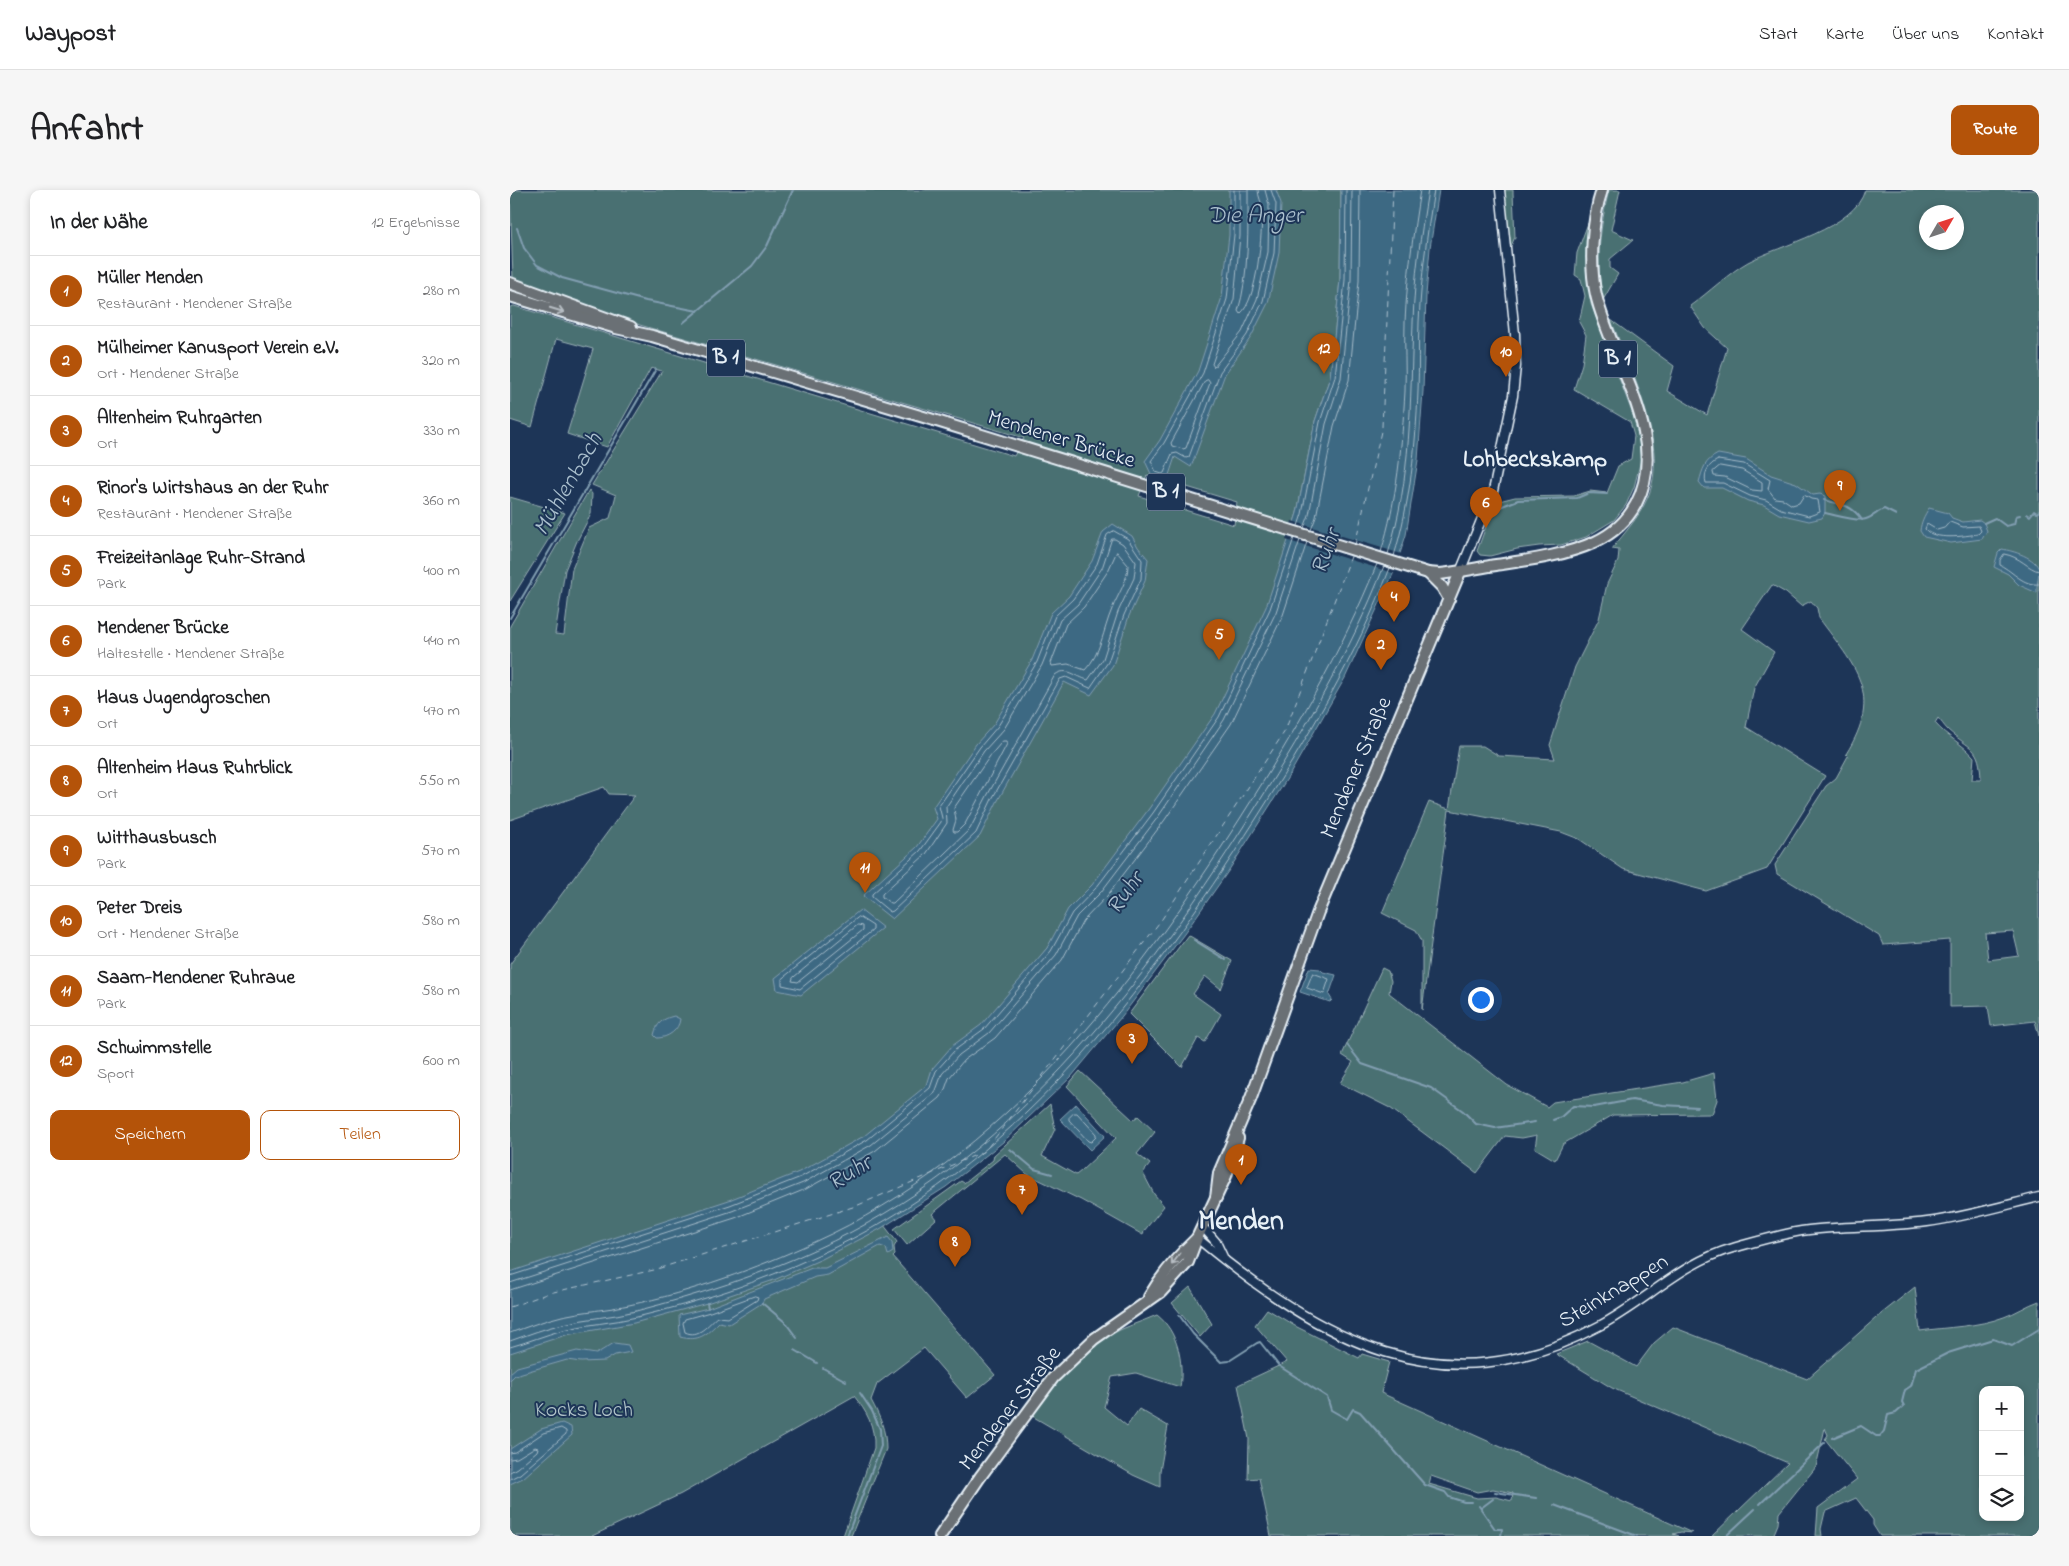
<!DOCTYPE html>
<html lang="de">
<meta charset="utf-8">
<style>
body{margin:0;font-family:"Indie Flower",sans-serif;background:#f6f6f6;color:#202124}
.controls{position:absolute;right:15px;bottom:15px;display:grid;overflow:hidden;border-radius:10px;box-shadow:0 2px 8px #0003}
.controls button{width:45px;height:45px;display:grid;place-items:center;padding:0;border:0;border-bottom:1px solid #e0e0e0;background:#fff;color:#202124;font:25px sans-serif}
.compass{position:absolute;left:1409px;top:15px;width:45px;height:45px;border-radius:50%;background:#fff;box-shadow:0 2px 8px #0003;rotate:51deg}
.you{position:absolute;left:970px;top:809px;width:18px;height:18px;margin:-12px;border:4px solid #fff;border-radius:50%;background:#1a73e8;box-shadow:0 0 0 8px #1a73e833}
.badge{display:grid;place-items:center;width:32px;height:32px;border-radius:50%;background:#b45309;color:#fff;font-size:16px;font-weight:700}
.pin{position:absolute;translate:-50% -41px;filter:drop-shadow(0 1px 2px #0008)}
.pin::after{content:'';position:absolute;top:26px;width:18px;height:15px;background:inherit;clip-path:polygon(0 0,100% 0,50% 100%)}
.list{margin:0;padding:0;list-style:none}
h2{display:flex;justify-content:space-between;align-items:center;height:65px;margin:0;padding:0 20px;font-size:21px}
h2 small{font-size:16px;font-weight:400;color:#757577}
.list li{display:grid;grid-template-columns:32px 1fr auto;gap:15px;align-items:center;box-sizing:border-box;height:70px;padding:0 20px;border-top:1px solid #e0e0e0}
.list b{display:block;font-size:19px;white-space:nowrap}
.list p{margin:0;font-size:16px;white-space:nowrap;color:#757577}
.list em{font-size:16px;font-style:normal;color:#757577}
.actions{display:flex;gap:10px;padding:15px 20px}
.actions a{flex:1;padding:11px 0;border:1px solid #b45309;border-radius:10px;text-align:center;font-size:18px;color:#b45309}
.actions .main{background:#b45309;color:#fff}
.icon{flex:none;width:28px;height:28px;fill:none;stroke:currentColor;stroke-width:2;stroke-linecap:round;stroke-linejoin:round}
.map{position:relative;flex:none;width:1529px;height:1346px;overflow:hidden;border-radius:10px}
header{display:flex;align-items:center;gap:30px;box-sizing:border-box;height:70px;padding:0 25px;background:#fff;border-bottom:1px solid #e0e0e0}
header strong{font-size:24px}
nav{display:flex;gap:28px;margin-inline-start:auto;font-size:18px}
.intro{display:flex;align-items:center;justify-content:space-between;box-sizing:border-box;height:120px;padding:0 30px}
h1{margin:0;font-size:35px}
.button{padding:12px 22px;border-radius:10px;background:#b45309;color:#fff;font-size:18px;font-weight:700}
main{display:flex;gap:30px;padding:0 30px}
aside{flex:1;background:#fff;border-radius:10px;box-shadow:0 2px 8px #0003}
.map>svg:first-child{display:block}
</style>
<header>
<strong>Waypost</strong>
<nav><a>Start</a><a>Karte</a><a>Über uns</a><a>Kontakt</a></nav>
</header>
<div class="intro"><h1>Anfahrt</h1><a class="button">Route</a></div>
<main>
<aside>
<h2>In der Nähe<small>12 Ergebnisse</small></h2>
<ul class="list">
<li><span class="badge">1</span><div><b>Müller Menden</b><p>Restaurant · Mendener Straße</p></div><em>280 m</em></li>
<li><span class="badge">2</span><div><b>Mülheimer Kanusport Verein e.V.</b><p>Ort · Mendener Straße</p></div><em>320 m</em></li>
<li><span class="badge">3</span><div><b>Altenheim Ruhrgarten</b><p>Ort</p></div><em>330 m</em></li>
<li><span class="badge">4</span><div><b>Rinor's Wirtshaus an der Ruhr</b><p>Restaurant · Mendener Straße</p></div><em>360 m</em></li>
<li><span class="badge">5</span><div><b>Freizeitanlage Ruhr-Strand</b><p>Park</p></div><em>400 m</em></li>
<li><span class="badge">6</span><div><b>Mendener Brücke</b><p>Haltestelle · Mendener Straße</p></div><em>440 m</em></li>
<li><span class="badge">7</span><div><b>Haus Jugendgroschen</b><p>Ort</p></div><em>470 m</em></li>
<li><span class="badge">8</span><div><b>Altenheim Haus Ruhrblick</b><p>Ort</p></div><em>550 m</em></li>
<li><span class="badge">9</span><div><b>Witthausbusch</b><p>Park</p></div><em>570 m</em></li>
<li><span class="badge">10</span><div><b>Peter Dreis</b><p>Ort · Mendener Straße</p></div><em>580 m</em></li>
<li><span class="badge">11</span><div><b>Saarn-Mendener Ruhraue</b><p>Park</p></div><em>580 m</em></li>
<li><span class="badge">12</span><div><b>Schwimmstelle</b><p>Sport</p></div><em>600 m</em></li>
</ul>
<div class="actions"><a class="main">Speichern</a><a>Teilen</a></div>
</aside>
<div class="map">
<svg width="1529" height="1346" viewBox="0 0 1529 1346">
<rect width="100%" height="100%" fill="#1d3557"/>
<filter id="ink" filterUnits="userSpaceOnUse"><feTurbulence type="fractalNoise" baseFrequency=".02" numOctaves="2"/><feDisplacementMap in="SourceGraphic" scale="10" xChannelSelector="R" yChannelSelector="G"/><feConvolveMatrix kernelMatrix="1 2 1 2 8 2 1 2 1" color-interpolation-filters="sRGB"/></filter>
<g filter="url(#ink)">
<g fill="#4a6f72" stroke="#99b0b5" fill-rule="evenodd">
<path d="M0,0H831L830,90L820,187L805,231L787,323L778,352L841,371L347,1000L387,1052L384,1057L385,1065L383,1067L485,1185L457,1208L414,1158L367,1194L361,1210C370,1227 376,1240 376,1259L341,1346H333L364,1258C365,1236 357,1222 344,1206L171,1304L82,1346H0V774L125,605L99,604L94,597L0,630V436L79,300L82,304L81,324L67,351L55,380L45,444L54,445L62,379L79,338L100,328L106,305L82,295L152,181L141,178L97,257L57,244L83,159L46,149L22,237L0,230V117L4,116L504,266L514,248L130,135L3,88ZM637,285L727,312L724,335L629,306Z"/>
<polygon points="994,0 1003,0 1003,3 1005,47 1000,58"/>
<path d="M1110,0L1101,40L1123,50L1100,69V78L1108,84L1093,110C1085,72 1090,37 1099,0Z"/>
<path d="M1355,0H1529V846L1525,831L1481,836L1478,816L1440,817V750L1373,755L1369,746L1267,684L1265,675L1316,596L1326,588L1338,566L1336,564C1374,504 1345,477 1309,428L1307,418L1301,411L1291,416L1276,403L1262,395L1232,439L1264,462L1244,498L1236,537L1315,586L1257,679L1196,701L1113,679L1069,649L1051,642L939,620L912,820V751L906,740L872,723L919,612L939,619L949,556H973L989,566L1045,569L1040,555L1065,477L1089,429L1097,394L1108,371L1109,360L1102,359C1115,342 1128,329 1137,309C1161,258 1120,179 1101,130L1164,176L1157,201L1197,225L1217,158L1195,138L1180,116C1198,103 1220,82 1238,72C1270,55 1345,38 1355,0ZM1416,22H1446V52H1416ZM1428,528C1431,531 1434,536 1438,540C1460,560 1470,555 1471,590H1462L1464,567C1453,554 1437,547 1425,533ZM1503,741L1509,766L1478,770L1475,743Z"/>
<polygon points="1078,33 1079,85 1081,114 1128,238 1131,270 1124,297 1116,315 1104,330 1076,347 1051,355 1029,356 1007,359 980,366 970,365 967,361 985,312 1005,307 1064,306 1080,301 1097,303 1108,276 1121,269 1124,246 1120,232 1064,199 1072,174 1076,145 1069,132 1075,106 1071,89 1065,85 1067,63"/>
<polygon points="0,307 55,323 0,411"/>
<polygon points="678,745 722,771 711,799 695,786 683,804 711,824 695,852 688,848 672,877 619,824"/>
<polygon points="872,778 878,781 881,791 879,803 997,895 1037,917 1043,912 1173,892 1204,883 1207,910 1202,924 1103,925 1053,954 1045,970 1025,958 1027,945 1012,948 995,946 967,983 880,918 830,893 843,872 832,865"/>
<polygon points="570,881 623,930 628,926 645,942 627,964 640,974 633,983 644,1004 654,1016 634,1041 633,1045 571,1010 517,984 495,964 422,1024 426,1029 397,1055 384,1039 451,991 454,993 483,970 484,965 540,914 545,939 532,966 566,985 571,981 606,948 557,896"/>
<polygon points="680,1097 702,1134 690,1147 662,1113"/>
<path d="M1405,1097L1410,1141C1437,1137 1468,1137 1494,1127C1506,1123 1517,1115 1529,1111V1346H1370L1363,1335V1330L1346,1308L1315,1322L1311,1339L1312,1346H1306L1308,1318L1347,1289L1315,1249L1318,1245L1315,1238L1306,1277L1269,1323L1268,1334L1263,1346H1202L1278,1273L1102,1198L1046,1164L1078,1151L1126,1177L1144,1153L1163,1137L1297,1189L1366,1128ZM1473,1200H1510V1327H1473Z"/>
<path d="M757,1119L785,1136L849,1168L852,1164L879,1172L871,1203L1182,1343L1171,1342L1163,1344L1169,1346H761L749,1288L738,1289L739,1249L728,1195L777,1172L745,1135ZM921,1286L967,1302L983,1299L1003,1303L1002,1311L986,1307L967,1308L919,1294Z"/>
<path d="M647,1125C668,1141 674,1173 670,1197L626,1183L602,1187L594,1217L617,1236L629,1219L658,1236L650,1281V1297L623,1285L522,1226C544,1195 566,1164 600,1145C614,1137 631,1132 647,1125Z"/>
</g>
<g fill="#3e6983" stroke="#829fb2">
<polygon points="719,0 766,0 771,13 769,63 758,113 741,147 715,184 681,277 665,267 657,291 642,286 635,271 650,250 688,181 712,107 719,45"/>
<polygon points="831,0 929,0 920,58 916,105 913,201 908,270 896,345 884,382 835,488 780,584 719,680 674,744 612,826 561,887 493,952 436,997 370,1039 312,1069 264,1090 197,1113 124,1133 56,1145 0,1163 0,1082 219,1010 289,982 354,946 417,895 422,879 442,856 471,835 537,758 558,719 582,695 638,620 705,524 756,417 787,323 805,231 820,187 830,90"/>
<path d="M1208,264L1236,269L1261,285L1286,293L1303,305L1310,304L1315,306V323L1312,328L1299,331L1269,324L1254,315L1238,311L1212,298H1194L1189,292C1193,279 1194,271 1208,264Z"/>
<path d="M1419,318L1438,323L1442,328L1453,332L1470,330L1474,333L1477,341L1472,349L1441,353L1414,347L1410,341C1411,332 1414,326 1419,318Z"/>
<polygon points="603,334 622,346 628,357 638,369 635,391 619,426 603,475 581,505 554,492 487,612 470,646 382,729 353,706 407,657 427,629 423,617 466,554 484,534 522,470 541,423 559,406 582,371 593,342"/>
<path d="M1492,359C1503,361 1526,367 1529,380C1529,388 1526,396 1527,403L1509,395L1498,384L1484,377L1488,363Z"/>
<polygon points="350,720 373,738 291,805 267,800 265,788"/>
<polygon points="799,778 810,779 813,782 826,785 819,805 822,810 820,812 790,802"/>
<path d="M164,826L170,829C169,840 158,848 147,848L144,845C147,833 152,829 164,826Z"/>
<polygon points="566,914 595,946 580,960 550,929"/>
<path d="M378,1047L382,1052L383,1062L378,1065L376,1058L370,1056L318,1085L305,1087L254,1109L252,1113L219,1134L209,1132C196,1145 189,1152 170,1147L169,1125L198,1118L302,1078H315Z"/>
<polygon points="104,1153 118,1155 121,1162 105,1165 95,1171 71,1172 57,1170 5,1185 0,1190 0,1183 7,1177 67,1161 86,1164"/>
<polygon points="52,1233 61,1237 62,1245 13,1288 0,1294 0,1259 31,1239"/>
</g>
<polygon fill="#1d3557" points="782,331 892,364 886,384 776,350"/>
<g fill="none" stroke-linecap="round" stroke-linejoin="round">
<g stroke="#a4bbc9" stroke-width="1">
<polyline points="724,0 724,45 717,109 693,183 654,253 641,271 646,282 652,284 654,283 662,264 667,263 676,268 679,267 710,182 737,145 753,111 764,63 766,14 761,0"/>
<polyline points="730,0 730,46 724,109 702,174 704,177 732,142 747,109 758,62 759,15 755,0"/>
<path d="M738,0C738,37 739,86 728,121L730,124C748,110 752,42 752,19C752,12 748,7 748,0"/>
<polygon points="698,190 700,193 676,258 673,259 662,256 661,253 695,191"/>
<path d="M1208,270L1234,274L1260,290L1258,299L1265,308L1273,309L1282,315L1289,313L1294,305L1301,309L1308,310L1310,322L1299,326L1271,319L1256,310L1240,306L1213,293H1196C1193,283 1199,274 1208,270Z"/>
<polygon points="1210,276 1232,280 1252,292 1252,301 1242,300 1215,287 1204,286 1203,282"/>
<path d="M1440,332L1453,337L1469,336L1471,341L1468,344C1455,346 1424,351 1415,339L1417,334L1427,340L1434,338Z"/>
<polyline points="788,336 792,324 810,232 825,187 835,90 836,0"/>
<polyline points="794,338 799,325 816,234 831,188 841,90 842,0"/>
<polyline points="801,340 806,327 824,236 839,190 849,91 850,0"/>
<polygon points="604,341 618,349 632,370 631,389 614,425 598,472 580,498 556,487 550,489 482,609 466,643 383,721 380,722 362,707 362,704 410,661 431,632 432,628 429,616 470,557 488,536 527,472 545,426 563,409 587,374 597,345"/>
<path d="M602,349H605L613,354L626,372L624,388L608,422L593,469L578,490C566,487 557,476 545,485L477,606L460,639L383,713H380L372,707V704L416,664L437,633L436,617L474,561L494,539L532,475L550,430L568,414L592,378Z"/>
<path d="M607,362L618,375C618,391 608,404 602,419C593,440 591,464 575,480L558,474L542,476L541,473L556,434L574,417L598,381Z"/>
<path d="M871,362C887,310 892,255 895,201C896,178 894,155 895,132C897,88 903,44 910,0"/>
<path d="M878,364C902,287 900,212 903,133C904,88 911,44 918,0"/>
<path d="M884,366C900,313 906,256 908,201C909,178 908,155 909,132C911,88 917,44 924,0"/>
<path d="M1529,381C1518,379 1511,367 1494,364L1490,370V375C1504,382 1513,396 1529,394"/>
<polygon points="493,551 496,551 497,554 455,634 447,642 444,642 443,640 446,630 444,618 480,566"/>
<polygon points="349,727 363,736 363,740 290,799 272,795 272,789"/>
<polygon points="348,735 353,736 353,740 288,792 282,791 283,788"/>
<polygon points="803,783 819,789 814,804 797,798"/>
<polygon points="564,923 567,923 586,944 586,947 581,952 578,951 559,930 559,928"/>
<polyline points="0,1086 220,1015 291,987 357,950 420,898 426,881 445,860 474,839 541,761 562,723 586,698 643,623 709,527 760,419 784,348"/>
<polyline points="0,1093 222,1021 293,993 361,955 425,903 432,884 449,865 479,843 546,765 567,726 591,702 648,627 714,530 766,422 790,350"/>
<polyline points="0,1100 225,1028 296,999 365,961 430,908 434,902 439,888 454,870 485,848 552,770 573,731 597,706 654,631 721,534 773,425 797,352"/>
<path d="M245,1106L248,1107L247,1110L218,1128L207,1127C198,1134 189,1149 175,1142L173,1133L175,1129L200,1122Z"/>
<path d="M0,1143C17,1137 35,1130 52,1126C74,1121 97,1120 119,1115C182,1102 245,1079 304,1052C493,967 622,798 731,627C783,545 831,463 867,374"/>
<path d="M0,1151C17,1145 35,1138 53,1134C77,1128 102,1127 126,1121C188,1105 248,1086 306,1059C497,974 628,803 737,631C789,549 839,466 874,376"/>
<path d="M0,1157C18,1152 35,1145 53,1140C77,1134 102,1133 127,1127C189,1112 250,1092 308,1065C503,979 634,804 746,629C797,549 846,467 880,378"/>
<polyline points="0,1263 5,1262 33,1243 51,1238 56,1241 56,1244 10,1284 0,1289"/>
<polyline points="0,1269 7,1268 25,1257 28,1258 27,1261 7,1278 0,1282"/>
</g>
<g stroke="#829fb2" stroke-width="2">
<polyline points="7,38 14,58 27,75 52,88 136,111 188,121"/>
<polyline points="173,133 242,76 257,56 283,0"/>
<path d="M1314,310C1331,314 1342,315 1352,330"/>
<polyline points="982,317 987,318 1008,310 1067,308 1079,303 1097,304"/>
<path d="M1315,323C1325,325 1348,332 1356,329C1363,327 1368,321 1374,319L1386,325"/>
<polyline points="1517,324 1520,326 1524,321 1527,323 1529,321"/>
<polyline points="1474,333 1485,328 1496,336 1504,334 1506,326 1510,325"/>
<polyline points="0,428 146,179"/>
<polyline points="684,750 716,770"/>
<polyline points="838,856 852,874 921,898 953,921 966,934 985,938 1025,932"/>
<polyline points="1043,930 1051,927 1063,916 1084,917 1122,910 1153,915 1188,917"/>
<polyline points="500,959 524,979 542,984"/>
<polyline points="197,1113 198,1118"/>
<polyline points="252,1113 275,1132 287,1148"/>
<polyline points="669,1125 683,1144 711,1172 719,1171 747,1153 750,1152 769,1176 817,1207 821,1220 837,1229 843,1219 850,1222 915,1295 935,1302 939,1307 954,1312 962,1312"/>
<polyline points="285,1160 307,1173"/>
<polyline points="313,1178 336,1191"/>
<polyline points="1322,1248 1351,1236 1366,1246 1370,1246 1374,1241 1378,1225 1386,1223 1394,1216 1392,1212 1395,1200 1401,1196 1406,1179 1438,1163 1483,1149 1502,1156 1529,1139"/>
<polyline points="985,1302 1026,1308"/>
<polyline points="1250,1314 1314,1253"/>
<polyline points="1044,1315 1127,1346"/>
<polyline points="969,1316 985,1339 992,1339 991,1346"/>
<polyline points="971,1318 983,1309"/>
<polyline points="337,1346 371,1256 370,1239 362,1221 350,1203"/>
<polyline points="1216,1346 1245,1319"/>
</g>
<g stroke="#acc1cf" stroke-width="1" stroke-dasharray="6 5" stroke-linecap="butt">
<polyline points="845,355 872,237 883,0"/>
<polyline points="0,1117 39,1103 144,1080 346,1016 475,961 652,729 775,541 842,364"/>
</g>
<defs>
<g id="minor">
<polyline points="950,382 983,301 1003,206 1006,176 1005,144 990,0"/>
<polyline points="693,1037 706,1052 714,1069"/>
<path d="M687,1048C811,1150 931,1221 1089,1136C1135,1112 1172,1072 1223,1058C1248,1051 1273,1043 1299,1040C1338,1036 1378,1037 1417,1032C1455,1027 1492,1016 1529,1007"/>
</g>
<g id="major">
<polyline points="0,93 121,137"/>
<path d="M0,106L106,138L142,146L417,228L918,383L930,384C949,382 967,378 986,375C1019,370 1054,366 1085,352C1102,344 1117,331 1126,314C1161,248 1101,170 1086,105C1079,75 1082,29 1092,0"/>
<polyline points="918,383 932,397 939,409"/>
<polyline points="706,1008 709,983 741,908 808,722 950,382"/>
<path d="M639,1107C651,1086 668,1066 686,1049"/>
<polyline points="430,1346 470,1287 543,1188 584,1149 651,1102 678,1072 687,1048 716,986 728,948"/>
</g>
</defs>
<use href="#minor" stroke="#e8f1f8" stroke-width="11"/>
<use href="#major" stroke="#e8f1f8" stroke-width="14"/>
<use href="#minor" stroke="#1d3557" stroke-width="8"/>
<use href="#major" stroke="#6b7074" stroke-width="10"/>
</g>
<defs><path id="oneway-shaft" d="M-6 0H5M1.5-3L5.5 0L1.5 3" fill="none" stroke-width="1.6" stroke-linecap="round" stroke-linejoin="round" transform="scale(1.25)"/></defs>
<g stroke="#b6bdc3">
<use href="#oneway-shaft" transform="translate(47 120) rotate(17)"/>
<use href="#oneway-shaft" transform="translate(666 1069) rotate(127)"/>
</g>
</g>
<g text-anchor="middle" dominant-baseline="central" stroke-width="4" stroke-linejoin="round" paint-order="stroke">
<g fill="#1d3557" stroke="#abb9c8" stroke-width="1">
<rect x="197" y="149.5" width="38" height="37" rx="4"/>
<rect x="1089" y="150.5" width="38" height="37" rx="4"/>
<rect x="637" y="283.5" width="38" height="37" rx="4"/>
</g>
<g font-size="21" font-weight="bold" fill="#e8f1f8">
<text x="216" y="168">B 1</text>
<text x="1108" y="169">B 1</text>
<text x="656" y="302">B 1</text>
</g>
<g font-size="22" fill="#e8f1f8" stroke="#1d3557">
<text transform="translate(551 250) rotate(17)">Mendener Brücke</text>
<text transform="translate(847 578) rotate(-67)">Mendener Straße</text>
<text transform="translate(1104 1102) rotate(-31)">Steinknappen</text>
<text transform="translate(501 1219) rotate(-52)">Mendener Straße</text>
</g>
<g font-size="22" fill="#b1c4c9" stroke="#1d3557">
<text x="74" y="1221">Kocks Loch</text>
</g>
<g font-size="24" font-style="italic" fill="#acc1cf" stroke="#1d3557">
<text x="745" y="26">Die Anger</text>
<text transform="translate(59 295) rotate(-60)">Mühlenbach</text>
<text transform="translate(817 362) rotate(-70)">Ruhr</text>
<text transform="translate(616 704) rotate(-54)">Ruhr</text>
<text transform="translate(340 984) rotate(-31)">Ruhr</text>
</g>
<g font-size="24" font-weight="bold" fill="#e8f1f8" stroke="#1d3557">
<text x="1025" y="270">Lohbeckskamp</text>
</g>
<g font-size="28" font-weight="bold" fill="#e8f1f8" stroke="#1d3557">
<text x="731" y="1032">Menden</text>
</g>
</g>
</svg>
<div class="controls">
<button>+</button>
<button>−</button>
<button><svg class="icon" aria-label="layers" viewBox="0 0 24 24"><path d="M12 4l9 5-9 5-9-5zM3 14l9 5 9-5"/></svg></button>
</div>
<svg class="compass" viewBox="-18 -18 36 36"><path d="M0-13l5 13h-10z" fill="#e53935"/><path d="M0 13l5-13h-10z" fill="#757577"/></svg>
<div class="you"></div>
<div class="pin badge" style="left:731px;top:995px">1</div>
<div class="pin badge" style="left:871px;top:480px">2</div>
<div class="pin badge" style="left:622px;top:874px">3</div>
<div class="pin badge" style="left:884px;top:432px">4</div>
<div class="pin badge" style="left:709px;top:470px">5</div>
<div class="pin badge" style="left:976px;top:338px">6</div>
<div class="pin badge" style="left:512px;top:1025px">7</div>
<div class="pin badge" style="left:445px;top:1077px">8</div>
<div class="pin badge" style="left:1330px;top:321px">9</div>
<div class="pin badge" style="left:996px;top:187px">10</div>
<div class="pin badge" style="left:355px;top:703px">11</div>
<div class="pin badge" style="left:814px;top:184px">12</div>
</div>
</main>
